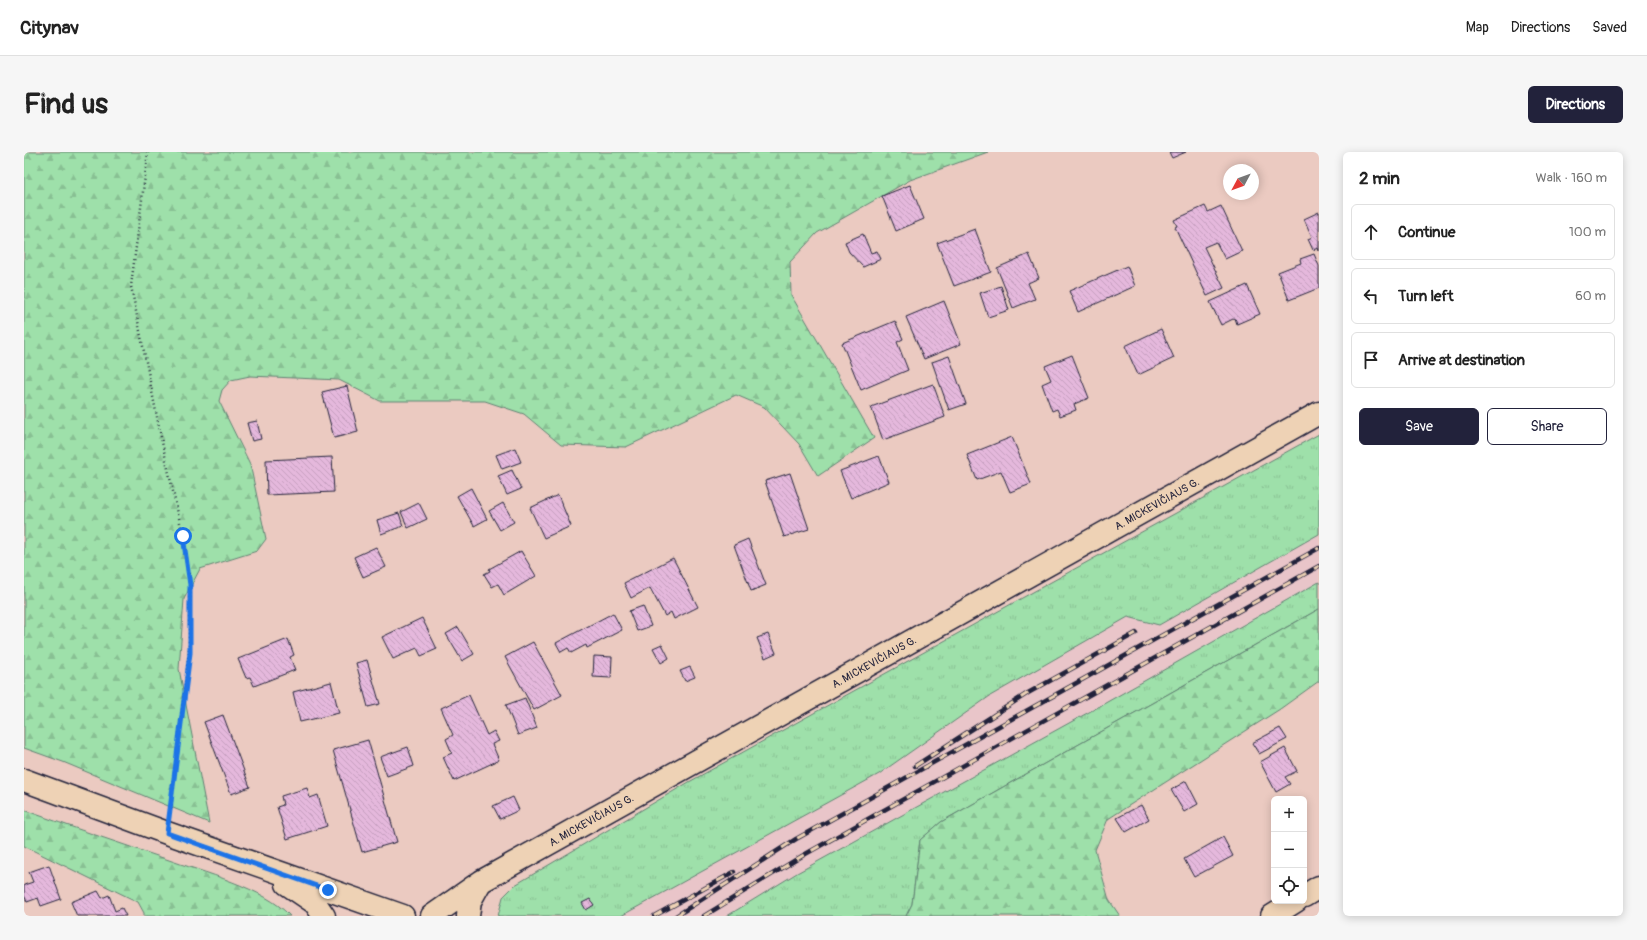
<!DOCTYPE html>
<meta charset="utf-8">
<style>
body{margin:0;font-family:Pangolin,sans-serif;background:#f6f6f6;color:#222}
.controls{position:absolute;right:12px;bottom:12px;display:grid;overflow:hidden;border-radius:6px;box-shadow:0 2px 10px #0003}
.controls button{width:36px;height:36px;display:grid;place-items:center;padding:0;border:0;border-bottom:1px solid #e0e0e0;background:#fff;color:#222;font:20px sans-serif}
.compass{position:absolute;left:1199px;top:12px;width:36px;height:36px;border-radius:50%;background:#fff;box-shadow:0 2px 10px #0003;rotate:229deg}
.stop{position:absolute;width:12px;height:12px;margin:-9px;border:3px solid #1a73e8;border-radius:50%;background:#fff}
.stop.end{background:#1a73e8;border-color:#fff;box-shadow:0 1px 4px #0008}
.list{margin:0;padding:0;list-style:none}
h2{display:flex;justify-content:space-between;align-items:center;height:52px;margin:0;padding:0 16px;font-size:17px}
h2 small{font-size:13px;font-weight:400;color:#767676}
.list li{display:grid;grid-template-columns:26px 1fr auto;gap:12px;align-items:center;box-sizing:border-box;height:56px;margin:0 8px 8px;padding:0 8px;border:1px solid #e0e0e0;border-radius:6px}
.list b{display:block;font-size:15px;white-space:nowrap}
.list em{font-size:13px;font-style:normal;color:#767676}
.actions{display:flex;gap:8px;padding:12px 16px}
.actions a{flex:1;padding:9px 0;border:1px solid #22223b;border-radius:6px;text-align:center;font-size:14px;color:#22223b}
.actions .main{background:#22223b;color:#fff}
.icon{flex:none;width:22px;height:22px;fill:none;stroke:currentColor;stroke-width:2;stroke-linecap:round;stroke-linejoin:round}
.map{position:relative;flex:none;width:1295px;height:764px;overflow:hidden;border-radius:6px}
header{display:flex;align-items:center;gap:24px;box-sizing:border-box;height:56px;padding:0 20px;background:#fff;border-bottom:1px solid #e0e0e0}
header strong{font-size:19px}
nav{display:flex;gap:22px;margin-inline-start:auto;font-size:14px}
.intro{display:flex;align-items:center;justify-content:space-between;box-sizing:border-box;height:96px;padding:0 24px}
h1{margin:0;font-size:28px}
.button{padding:10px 18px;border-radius:6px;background:#22223b;color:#fff;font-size:14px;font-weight:700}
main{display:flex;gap:24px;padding:0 24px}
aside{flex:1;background:#fff;border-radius:6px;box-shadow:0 2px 10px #0003}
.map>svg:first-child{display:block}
</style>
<header>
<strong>Citynav</strong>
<nav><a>Map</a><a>Directions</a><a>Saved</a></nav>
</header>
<div class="intro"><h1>Find us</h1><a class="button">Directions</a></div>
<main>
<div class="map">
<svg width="1295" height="764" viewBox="0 0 1295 764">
<defs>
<pattern id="grass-tufts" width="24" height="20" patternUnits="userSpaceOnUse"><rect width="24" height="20" fill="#9ee0aa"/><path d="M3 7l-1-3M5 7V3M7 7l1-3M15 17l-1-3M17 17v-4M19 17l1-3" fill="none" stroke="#88c093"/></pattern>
<pattern id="forest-firs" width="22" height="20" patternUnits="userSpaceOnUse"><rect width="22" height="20" fill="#9ee0aa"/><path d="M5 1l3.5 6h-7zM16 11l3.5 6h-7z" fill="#88c093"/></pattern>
<pattern id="building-back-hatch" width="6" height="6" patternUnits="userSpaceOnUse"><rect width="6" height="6" fill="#e5b8dc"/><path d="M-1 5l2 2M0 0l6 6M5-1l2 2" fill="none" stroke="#c49ebe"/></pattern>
</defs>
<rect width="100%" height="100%" fill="#ebcac1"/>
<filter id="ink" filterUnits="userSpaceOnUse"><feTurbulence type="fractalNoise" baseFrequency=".025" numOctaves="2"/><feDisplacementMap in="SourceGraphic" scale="8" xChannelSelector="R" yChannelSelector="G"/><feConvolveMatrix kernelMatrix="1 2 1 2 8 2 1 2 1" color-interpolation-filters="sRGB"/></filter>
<g filter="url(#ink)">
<polygon fill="#e9c5c9" points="1295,382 1295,430 1076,554 773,721 703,764 597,764 855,622 966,544 1104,465 1135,473"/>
<g fill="url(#grass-tufts)" stroke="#608172">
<polygon points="1295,282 1295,382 1135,473 1104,465 966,544 855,622 597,764 474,764 479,745 491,733 665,630"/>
<polygon points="1295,430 1295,457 917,670 896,688 888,752 882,764 703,764 773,721 1076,554"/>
</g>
<g fill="url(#forest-firs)" stroke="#608172">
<polygon points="0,0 964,0 886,28 793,81 766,110 767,143 850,286 794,324 775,292 740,255 712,243 602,295 537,293 500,262 461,249 356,249 315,228 226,224 207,228 198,238 195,249 226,312 242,387 233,399 176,417 160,447 155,517 185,671 39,610 0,596"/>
<polygon points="1295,457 1295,529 1256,557 1084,667 1071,698 1085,748 1096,764 882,764 888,752 896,688 917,670"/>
<path d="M0,658C47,675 95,691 142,707C178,720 241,736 266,764H120V761L114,750L0,694Z"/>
</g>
<g fill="url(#building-back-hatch)" stroke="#22223b">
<polygon points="1145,0 1162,0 1148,6"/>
<polygon points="886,33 900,67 872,79 858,44"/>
<polygon points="1181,54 1184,60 1197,54 1218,99 1201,107 1192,90 1180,95 1200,136 1183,144 1151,75 1153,74 1150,68"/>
<polygon points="1295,60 1295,99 1294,96 1289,98 1284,87 1288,85 1280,67"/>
<polygon points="951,77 967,120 930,134 913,91"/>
<polygon points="839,82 847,101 853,99 857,107 839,115 825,100 821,90"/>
<polygon points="1005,102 1015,126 1004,131 1011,147 989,156 973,116"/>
<polygon points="1290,102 1295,114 1295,136 1265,148 1254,120 1277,111 1276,107"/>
<polygon points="1103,114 1111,134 1054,160 1045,139"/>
<polygon points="1223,133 1236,162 1213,172 1211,166 1197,173 1186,150"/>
<polygon points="977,134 985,158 964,165 956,141"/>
<polygon points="920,149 937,192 900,207 882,165"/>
<polygon points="871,169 879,187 873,190 884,218 837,238 818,191"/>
<polygon points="1137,177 1150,206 1114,223 1101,194"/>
<polygon points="1048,203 1065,246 1050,252 1052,258 1036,264 1033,257 1028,259 1018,232 1027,228 1021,214"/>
<polygon points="925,204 942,252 925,258 908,210"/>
<polygon points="909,232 921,265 859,288 847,255"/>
<polygon points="323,234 334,280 310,286 298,240"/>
<polygon points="233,269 237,287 228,289 223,271"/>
<polygon points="988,285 1007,332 986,340 977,319 953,328 943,303"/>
<polygon points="491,296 497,310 478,317 472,303"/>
<polygon points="855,304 865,330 827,346 816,319"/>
<polygon points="308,305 310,340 243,343 242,308"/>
<polygon points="488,318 497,337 483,343 474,324"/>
<polygon points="766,321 785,377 760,385 741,329"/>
<polygon points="447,336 463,367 450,374 433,344"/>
<polygon points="534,343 547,374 520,386 506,356"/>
<polygon points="395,351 403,367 384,376 377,360"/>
<polygon points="479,351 490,370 476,378 465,359"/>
<polygon points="375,361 379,374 357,382 353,368"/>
<polygon points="724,387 742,433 727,439 710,393"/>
<polygon points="352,395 362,415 339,425 330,405"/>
<polygon points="497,399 512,424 480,443 474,432 468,435 460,422 466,419 465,417"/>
<polygon points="649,406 674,455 650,467 647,460 641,464 626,436 607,446 600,431"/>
<polygon points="619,454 627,474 613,479 605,459"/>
<polygon points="589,461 598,478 563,496 562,493 547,501 544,496 537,500 532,491"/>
<polygon points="398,466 413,497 397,504 393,496 369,507 358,485"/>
<polygon points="434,475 450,502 438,509 422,482"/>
<polygon points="744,482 752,501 741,506 733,486"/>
<polygon points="264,487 270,503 266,505 271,518 230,534 226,525 222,526 214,507"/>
<polygon points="509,490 538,543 510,558 481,505"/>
<polygon points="638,492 645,506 637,511 629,496"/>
<polygon points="570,504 588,505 587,526 569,525"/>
<polygon points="343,508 356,552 344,555 332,511"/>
<polygon points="666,515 671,525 661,529 656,519"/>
<polygon points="307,530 315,561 276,570 269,540"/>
<polygon points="445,543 463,583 470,579 475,589 468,592 475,608 430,629 419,605 428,601 422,587 429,583 417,556"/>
<polygon points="501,546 513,576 494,583 482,553"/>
<polygon points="199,563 226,635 207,642 180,570"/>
<polygon points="1256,576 1263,587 1235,602 1228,591"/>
<polygon points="344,588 373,690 338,700 309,598"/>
<polygon points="384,595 390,614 363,624 356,605"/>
<polygon points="1261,596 1273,619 1261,625 1266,632 1252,640 1236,610"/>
<polygon points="1162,629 1174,652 1160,660 1147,638"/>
<polygon points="283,636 286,646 294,643 303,674 263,687 253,655 259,653 257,644"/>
<polygon points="489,645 495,658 476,667 469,654"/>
<polygon points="1117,653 1125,667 1102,680 1093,666"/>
<polygon points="1199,685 1209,704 1170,725 1160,707"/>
<polygon points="25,713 37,747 17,754 14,746 3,750 0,743 0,733 9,730 5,720"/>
<polygon points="74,739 78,746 85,743 91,759 98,756 102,764 53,764 47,750"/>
<polygon points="566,747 570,753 562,758 558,751"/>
</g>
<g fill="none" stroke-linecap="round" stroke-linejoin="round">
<defs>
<g id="major">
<polyline points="0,628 143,681 379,764"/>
<polyline points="263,732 291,751 300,764"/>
<polyline points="1280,744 1295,735"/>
<path id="s1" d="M408,764L458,729L1295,261"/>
<polyline points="444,764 446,749 456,731"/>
<polyline points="1248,764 1272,749"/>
</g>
</defs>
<use href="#major" stroke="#22223b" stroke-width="25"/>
<polyline stroke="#22223b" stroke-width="2.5" stroke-dasharray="1 3" stroke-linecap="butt" points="124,0 107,134 138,290 159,384 166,433 165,501 146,660"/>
<use href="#major" stroke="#eed2b5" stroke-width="22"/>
<defs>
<g id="rail">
<polyline points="891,614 1004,541 1112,481"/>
<polyline points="630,764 710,720"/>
<polyline points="652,764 772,687 1295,396"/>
<polyline points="680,764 778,704 1295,414"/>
</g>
</defs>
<use href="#rail" stroke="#22223b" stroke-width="4.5"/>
<use href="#rail" stroke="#eed2b5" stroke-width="3" stroke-dasharray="9" stroke-linecap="butt"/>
</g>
</g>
<g fill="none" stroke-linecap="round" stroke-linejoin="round" filter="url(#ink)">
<polyline stroke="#1a73e8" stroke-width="5" points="159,384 166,433 166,501 143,681 304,738"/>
</g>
<g text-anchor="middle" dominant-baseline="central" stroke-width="3" stroke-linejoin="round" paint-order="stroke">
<g font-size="11" fill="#22223b" stroke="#eed2b5">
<text stroke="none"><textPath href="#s1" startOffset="834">A. MICKEVIČIAUS G.</textPath></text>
<text stroke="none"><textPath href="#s1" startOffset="510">A. MICKEVIČIAUS G.</textPath></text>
<text stroke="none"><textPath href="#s1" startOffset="186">A. MICKEVIČIAUS G.</textPath></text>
</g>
</g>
</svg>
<div class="controls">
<button>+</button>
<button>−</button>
<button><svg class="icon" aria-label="locate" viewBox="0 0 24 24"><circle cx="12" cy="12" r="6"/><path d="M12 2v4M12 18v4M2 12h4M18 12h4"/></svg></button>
</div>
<svg class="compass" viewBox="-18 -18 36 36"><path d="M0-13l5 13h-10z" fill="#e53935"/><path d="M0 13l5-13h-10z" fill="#767676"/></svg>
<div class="stop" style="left:159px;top:384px"></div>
<div class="stop end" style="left:304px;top:738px"></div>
</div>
<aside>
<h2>2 min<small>Walk · 160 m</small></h2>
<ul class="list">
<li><svg class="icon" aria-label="ahead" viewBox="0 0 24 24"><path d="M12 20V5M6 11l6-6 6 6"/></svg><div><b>Continue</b></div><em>100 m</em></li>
<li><svg class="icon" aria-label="left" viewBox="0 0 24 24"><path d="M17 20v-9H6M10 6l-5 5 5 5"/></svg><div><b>Turn left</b></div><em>60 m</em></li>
<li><svg class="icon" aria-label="arrive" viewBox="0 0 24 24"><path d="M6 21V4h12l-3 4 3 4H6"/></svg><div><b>Arrive at destination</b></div></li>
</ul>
<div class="actions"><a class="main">Save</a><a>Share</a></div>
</aside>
</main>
